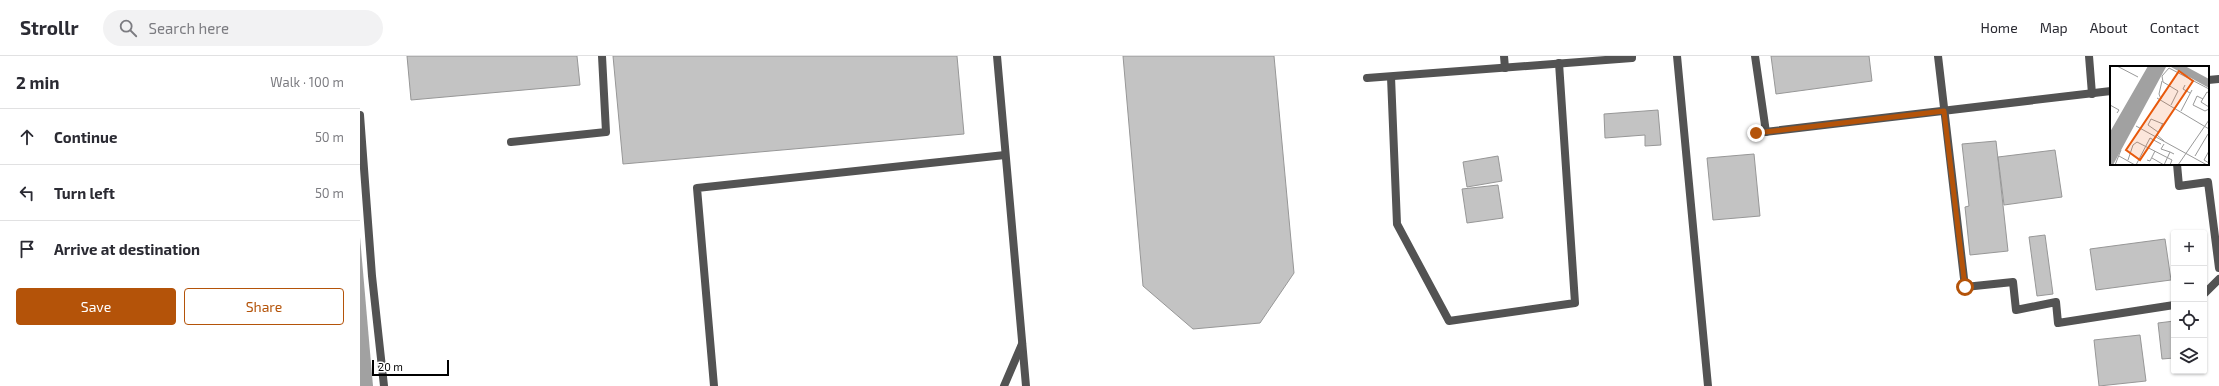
<!DOCTYPE html>
<meta charset="utf-8">
<style>
body{margin:0;font-family:"Exo 2",sans-serif;background:#f2f2f3;color:#2b2b33}
.controls{position:absolute;right:12px;bottom:12px;display:grid;overflow:hidden;border-radius:4px;box-shadow:0 1px 3px #0004}
.controls button{width:36px;height:36px;display:grid;place-items:center;padding:0;border:0;border-bottom:1px solid #e1e1e2;background:#fff;color:#2b2b33;font:20px sans-serif}
.scale{position:absolute;left:12px;bottom:10px;width:77px;box-sizing:border-box;padding-left:4px;border:2px solid #000;border-top:0;font-size:11px;line-height:14px;white-space:nowrap;color:#000;-webkit-text-stroke:3px #fff;paint-order:stroke}
.stop{position:absolute;width:12px;height:12px;margin:-9px;border:3px solid #b45309;border-radius:50%;background:#fff}
.stop.end{background:#b45309;border-color:#fff;box-shadow:0 1px 4px #0008}
.list{margin:0;padding:0;list-style:none}
h2{display:flex;justify-content:space-between;align-items:center;height:52px;margin:0;padding:0 16px;font-size:17px}
h2 small{font-size:13px;font-weight:400;color:#7c7c81}
.list li{display:grid;grid-template-columns:26px 1fr auto;gap:12px;align-items:center;box-sizing:border-box;height:56px;padding:0 16px;border-top:1px solid #e1e1e2}
.list b{display:block;font-size:15px;white-space:nowrap}
.list em{font-size:13px;font-style:normal;color:#7c7c81}
.actions{display:flex;gap:8px;padding:12px 16px}
.actions a{flex:1;padding:9px 0;border:1px solid #b45309;border-radius:4px;text-align:center;font-size:14px;color:#b45309}
.actions .main{background:#b45309;color:#fff}
.icon{flex:none;width:22px;height:22px;fill:none;stroke:currentColor;stroke-width:2;stroke-linecap:round;stroke-linejoin:round}
.map{position:relative;flex:none;width:1859px;height:330px;overflow:hidden}
header{display:flex;align-items:center;gap:24px;box-sizing:border-box;height:56px;padding:0 20px;background:#fff;border-bottom:1px solid #e1e1e2}
header strong{font-size:19px}
nav{display:flex;gap:22px;margin-inline-start:auto;font-size:14px}
.search{width:280px;height:36px;background:#f2f2f3;display:flex;align-items:center;gap:10px;box-sizing:border-box;padding:0 14px;border-radius:22px;color:#7c7c81;font-size:15px}
main{display:flex}
aside{flex:1;background:#fff}
.map>svg:first-child{display:block}
</style>
<header>
<strong>Strollr</strong>
<div class="search"><svg class="icon" aria-label="search" viewBox="0 0 24 24"><circle cx="10" cy="10" r="6"/><path d="M15 15l6 6"/></svg>Search here</div>
<nav><a>Home</a><a>Map</a><a>About</a><a>Contact</a></nav>
</header>
<main>
<aside>
<h2>2 min<small>Walk · 100 m</small></h2>
<ul class="list">
<li><svg class="icon" aria-label="ahead" viewBox="0 0 24 24"><path d="M12 20V5M6 11l6-6 6 6"/></svg><div><b>Continue</b></div><em>50 m</em></li>
<li><svg class="icon" aria-label="left" viewBox="0 0 24 24"><path d="M17 20v-9H6M10 6l-5 5 5 5"/></svg><div><b>Turn left</b></div><em>50 m</em></li>
<li><svg class="icon" aria-label="arrive" viewBox="0 0 24 24"><path d="M6 21V4h12l-3 4 3 4H6"/></svg><div><b>Arrive at destination</b></div></li>
</ul>
<div class="actions"><a class="main">Save</a><a>Share</a></div>
</aside>
<div class="map">
<svg width="1859" height="330" viewBox="0 0 1859 330">
<rect width="100%" height="100%" fill="#fff"/>
<polygon fill="#a1a1a1" points="0,181 13,330 0,330"/>
<g fill="#c3c3c3" stroke="#979797">
<polygon points="47,0 217,0 220,29 51,44"/>
<polygon points="253,0 597,0 604,78 263,108"/>
<polygon points="763,0 914,0 934,217 900,267 833,273 783,230"/>
<polygon points="1411,0 1509,0 1512,25 1416,38"/>
<polygon points="1298,54 1301,89 1285,90 1285,79 1245,82 1244,58"/>
<polygon points="1636,85 1648,195 1610,199 1605,151 1609,150 1602,88"/>
<polygon points="1695,94 1702,141 1644,149 1638,101"/>
<polygon points="1394,98 1400,160 1353,164 1347,102"/>
<polygon points="1138,100 1142,125 1107,131 1103,106"/>
<polygon points="1138,129 1143,162 1107,167 1102,133"/>
<polygon points="1685,179 1693,238 1677,240 1669,181"/>
<polygon points="1805,183 1811,224 1736,234 1730,193"/>
<polygon points="1814,265 1814,302 1802,303 1798,267"/>
<polygon points="1780,279 1786,325 1739,330 1734,284"/>
</g>
<g fill="none" stroke-linecap="round" stroke-linejoin="round">
<g stroke="#535353" stroke-width="8">
<polyline points="637,0 666,330"/>
<polyline points="1144,0 1145,12"/>
<polyline points="1317,0 1348,330"/>
<polyline points="1395,0 1406,76"/>
<polyline points="1578,0 1605,231 1653,226 1656,254 1696,246 1698,267 1814,249"/>
<polyline points="1729,0 1732,38"/>
<polyline points="1031,21 1037,168 1089,265 1215,247 1199,7"/>
<polyline points="1007,22 1272,2 1272,0"/>
<polyline points="1848,24 1859,23"/>
<polyline points="0,59 12,220 24,330"/>
<polyline points="1396,77 1751,35"/>
<polyline points="151,86 246,76 242,0"/>
<polyline points="1817,108 1819,130 1848,126 1859,212"/>
<polyline points="1844,238 1859,223"/>
<polyline points="354,330 337,132 645,99"/>
<polyline points="644,330 662,288"/>
</g>
</g>
<g fill="none" stroke-linecap="round" stroke-linejoin="round">
<polyline stroke="#b45309" stroke-width="5" points="1396,77 1584,55 1605,231"/>
</g>
<g transform="translate(1750 10)">
<rect width="99" height="99" fill="#fff"/>
<path d="M38,0H75L99,13V22L61,1H56L3,99H0V66Z" fill="#a1a1a1"/>
<path fill="none" stroke="#999" stroke-width="1" d="M7,0L28,11M75,19L73,23L80,27M99,27L97,26L91,36L99,41M47,32L99,63M51,33L49,28L52,15M93,33L87,30L83,39L95,45L99,43M0,39L9,44L7,47M61,39L68,25L53,16L52,10L59,2L99,23M71,45L82,24M53,57L47,69L54,75M26,60L97,99M48,66L38,59L41,53L53,58M40,72L51,78M54,78L51,83L60,86M99,85L94,94L99,97M9,90L25,99M85,90L98,68M42,92L54,99M18,94L23,79L27,76L62,94L60,99M37,94L40,95L45,85M5,99L11,84M26,99L40,72M54,99L60,86L64,88M68,99L99,54"/>
<path fill="#e8590c" fill-opacity="0.15" stroke="#e8590c" stroke-width="2" d="M69,5L83,15L30,94L16,84Z"/>
<rect width="99" height="99" fill="none" stroke="#000" stroke-width="2"/>
</g>
</svg>
<div class="controls">
<button>+</button>
<button>−</button>
<button><svg class="icon" aria-label="locate" viewBox="0 0 24 24"><circle cx="12" cy="12" r="6"/><path d="M12 2v4M12 18v4M2 12h4M18 12h4"/></svg></button>
<button><svg class="icon" aria-label="layers" viewBox="0 0 24 24"><path d="M12 4l9 5-9 5-9-5zM3 14l9 5 9-5"/></svg></button>
</div>
<div class="scale">20 m</div>
<div class="stop" style="left:1605px;top:231px"></div>
<div class="stop end" style="left:1396px;top:77px"></div>
</div>
</main>
